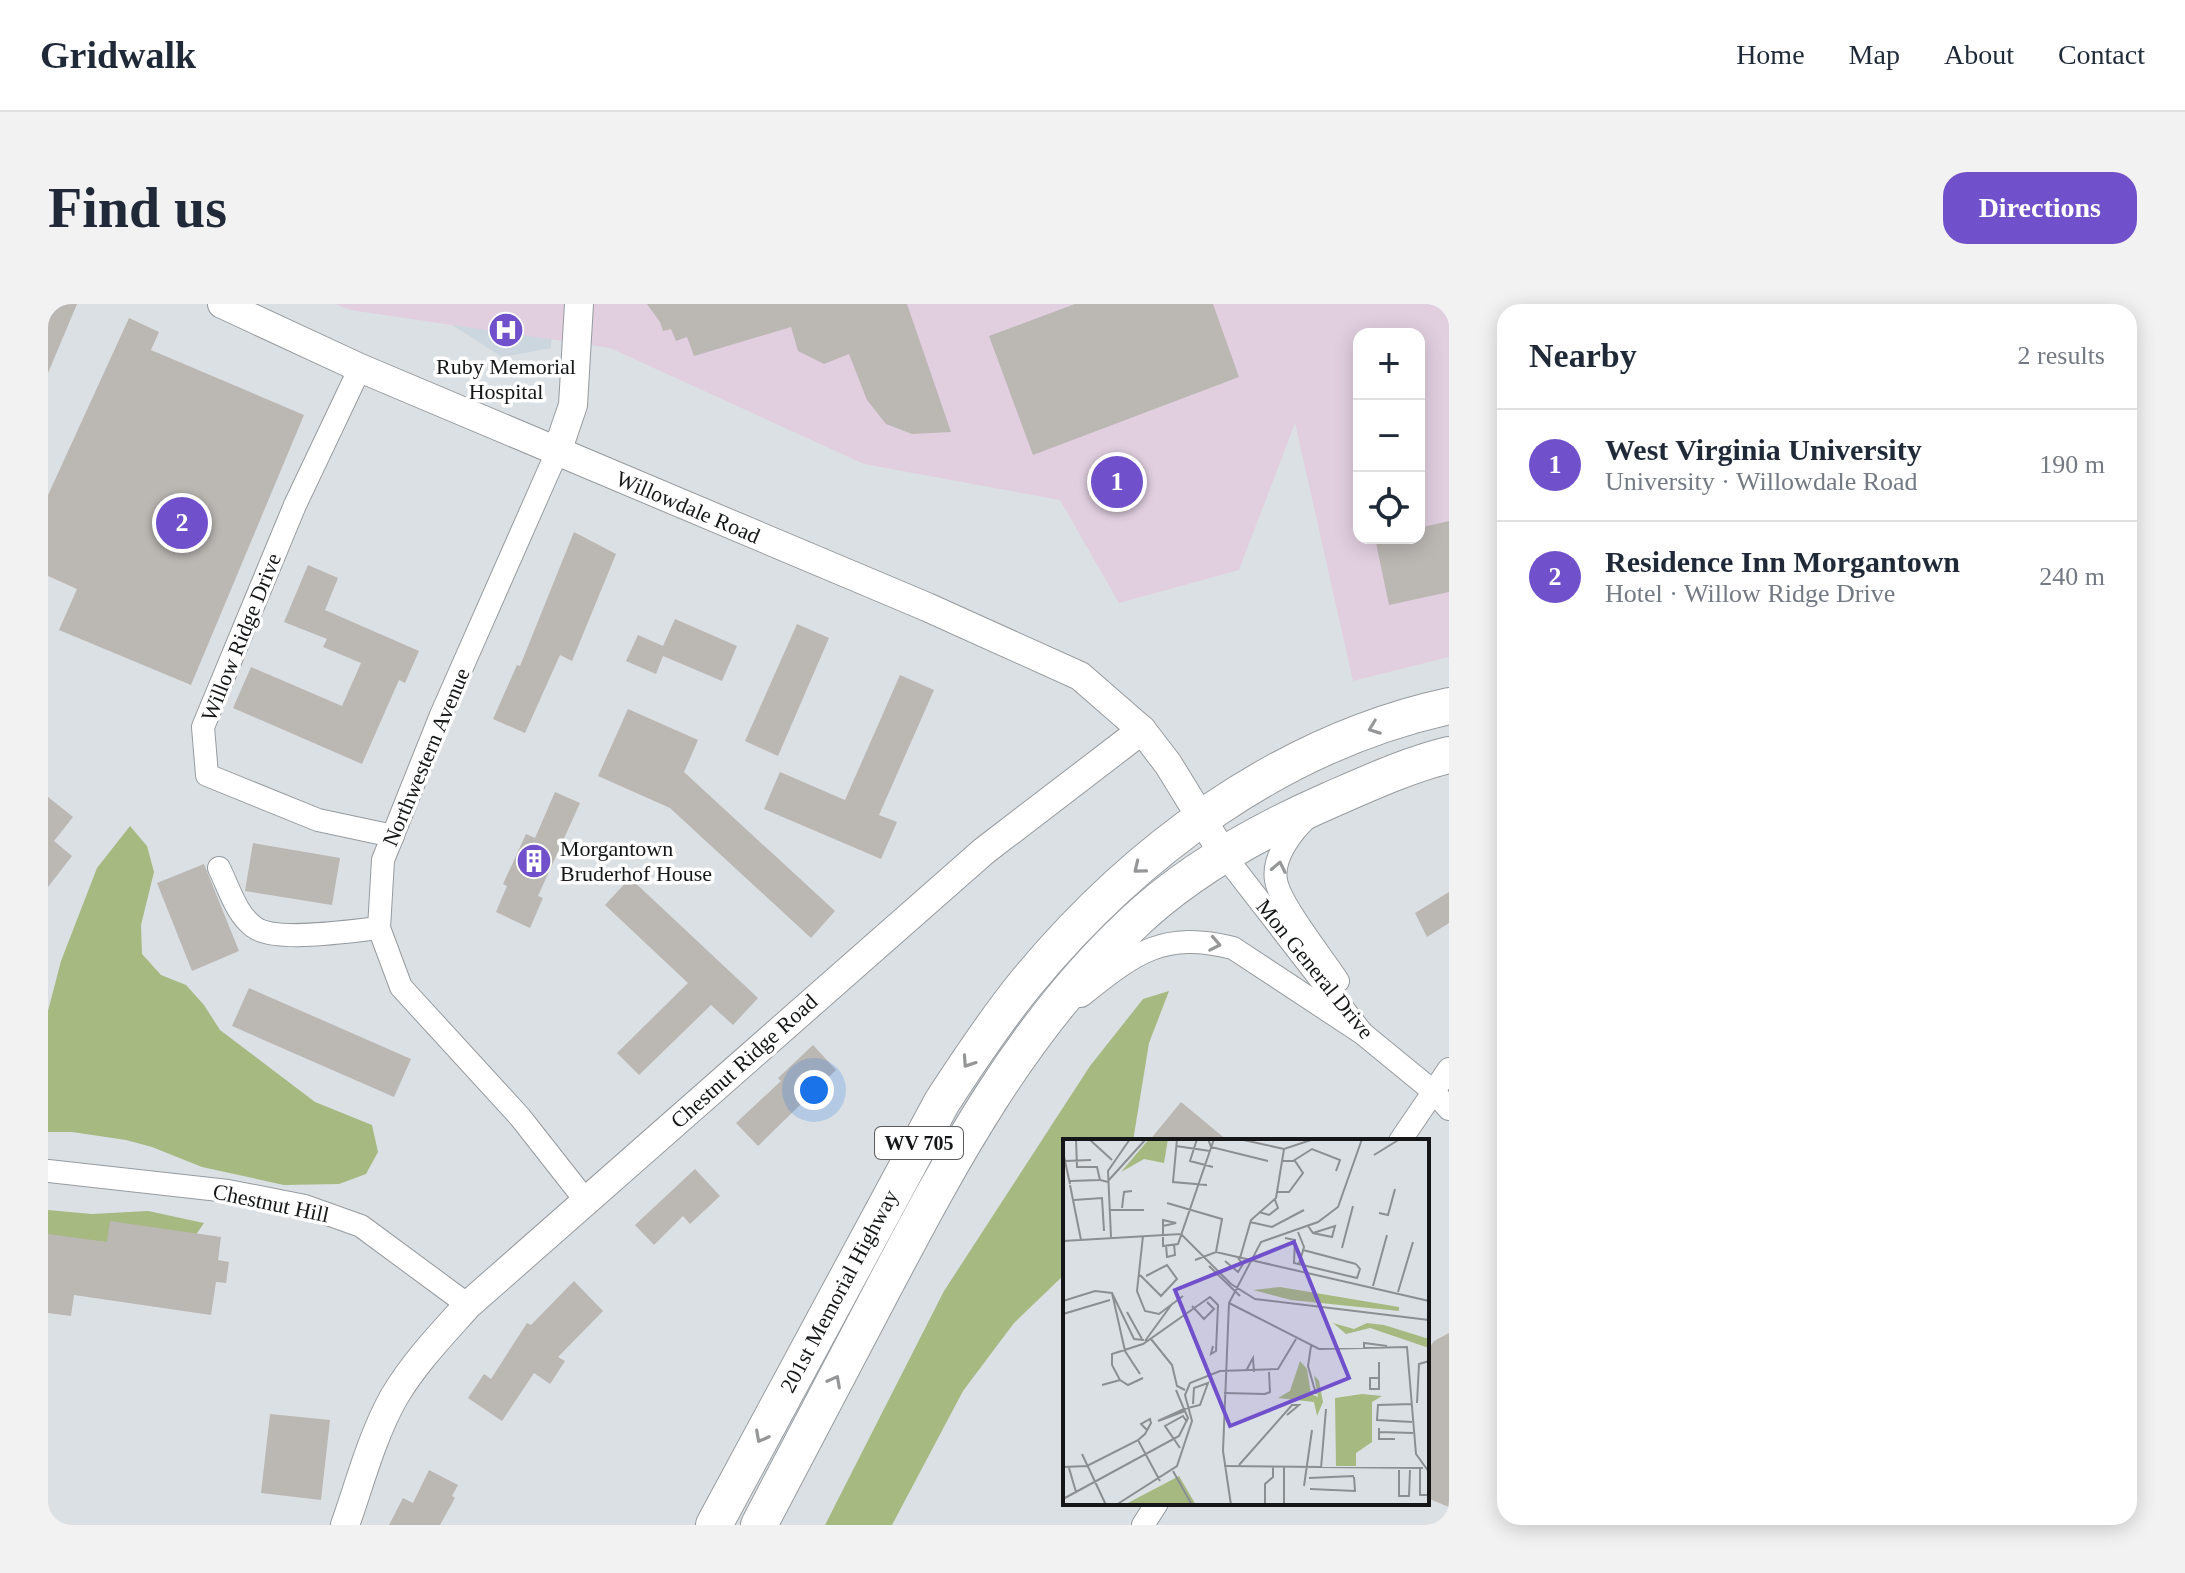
<!DOCTYPE html>
<meta charset="utf-8">
<style>
body{margin:0;font-family:Georgia,serif;background:#f2f2f3;color:#1f2937}
.controls{position:absolute;right:24px;top:24px;display:grid;overflow:hidden;border-radius:16px;box-shadow:0 4px 20px #0003}
.controls button{width:72px;height:72px;display:grid;place-items:center;padding:0;border:0;border-bottom:2px solid #e0e1e3;background:#fff;color:#1f2937;font:40px sans-serif}
.you{position:absolute;left:766px;top:786px;width:28px;height:28px;margin:-20px;border:6px solid #fff;border-radius:50%;background:#1a73e8;box-shadow:0 0 0 12px #1a73e833}
.badge{display:grid;place-items:center;width:52px;height:52px;border-radius:50%;background:#7151cb;color:#fff;font-size:26px;font-weight:700}
.pin{position:absolute;translate:-50% -50%;border:4px solid #fff;box-shadow:0 2px 8px #0006}
.list{margin:0;padding:0;list-style:none}
h2{display:flex;justify-content:space-between;align-items:center;height:104px;margin:0;padding:0 32px;font-size:34px}
h2 small{font-size:26px;font-weight:400;color:#747a83}
.list li{display:grid;grid-template-columns:52px 1fr auto;gap:24px;align-items:center;box-sizing:border-box;height:112px;padding:0 32px;border-top:2px solid #e0e1e3}
.list b{display:block;font-size:30px;white-space:nowrap}
.list p{margin:0;font-size:26px;white-space:nowrap;color:#747a83}
.list em{font-size:26px;font-style:normal;color:#747a83}
.icon{flex:none;width:44px;height:44px;fill:none;stroke:currentColor;stroke-width:2;stroke-linecap:round;stroke-linejoin:round}
.map{position:relative;flex:none;width:1401px;height:1221px;overflow:hidden;border-radius:24px}
header{display:flex;align-items:center;gap:48px;box-sizing:border-box;height:112px;padding:0 40px;background:#fff;border-bottom:2px solid #e0e1e3}
header strong{font-size:38px}
nav{display:flex;gap:44px;margin-inline-start:auto;font-size:28px}
.intro{display:flex;align-items:center;justify-content:space-between;box-sizing:border-box;height:192px;padding:0 48px}
h1{margin:0;font-size:56px}
.button{padding:20px 36px;border-radius:24px;background:#7151cb;color:#fff;font-size:28px;font-weight:700}
main{display:flex;gap:48px;padding:0 48px}
aside{flex:1;background:#fff;border-radius:24px;box-shadow:0 4px 20px #0003}
.map>svg:first-child{display:block}
</style>
<header>
<strong>Gridwalk</strong>
<nav><a>Home</a><a>Map</a><a>About</a><a>Contact</a></nav>
</header>
<div class="intro"><h1>Find us</h1><a class="button">Directions</a></div>
<main>
<div class="map">
<svg width="1401" height="1221" viewBox="0 0 1401 1221">
<rect width="100%" height="100%" fill="#dbe0e4"/>
<polygon fill="#cbd6df" points="505,0 503,44 454,53 384,8"/>
<path fill="#e1cfe0" fill-rule="evenodd" d="M287,0H1401V353L1305,377L1247,119L1191,266L1071,299L1012,196L816,160L562,44L302,6ZM1311,30H1371V234H1311Z"/>
<g fill="#a6b981">
<polygon points="82,522 99,542 106,568 93,621 94,650 113,671 138,681 156,701 172,726 267,798 324,821 330,848 318,870 291,880 236,881 154,863 104,843 78,836 24,828 0,828 0,707 13,657 49,564"/>
<polygon points="1121,687 1101,739 1085,837 1017,837 1017,970 966,1019 915,1087 844,1221 777,1221 896,987 1042,762 1095,695"/>
<polygon points="0,906 44,910 100,907 156,919 141,941 114,944 0,932"/>
</g>
<g fill="#bbb7b3">
<polygon points="0,0 29,0 0,69"/>
<polygon points="599,0 859,0 903,128 864,130 838,120 819,96 801,50 776,60 750,47 743,23 646,52 639,33 628,37 623,25 615,27 612,18"/>
<polygon points="1027,0 1165,0 1191,73 985,151 941,32"/>
<polygon points="81,14 111,28 103,46 256,111 143,381 11,326 29,285 0,272 0,191"/>
<polygon points="1401,217 1401,288 1341,301 1327,234 1371,234 1371,224"/>
<polygon points="526,228 568,250 524,357 512,351 477,429 445,415 469,361 472,362"/>
<polygon points="260,261 290,274 277,306 371,347 357,379 351,376 314,460 185,404 203,363 294,402 313,359 275,343 279,335 236,318"/>
<polygon points="627,315 689,342 674,377 615,352 608,370 578,357 590,331 615,342"/>
<polygon points="749,320 781,334 730,452 697,437"/>
<polygon points="852,371 886,386 831,511 849,518 833,555 716,505 732,468 797,496"/>
<polygon points="580,405 650,436 636,468 787,607 763,634 622,504 550,472"/>
<polygon points="507,488 532,499 490,592 495,594 482,624 448,608 459,582 455,580 478,530 487,534"/>
<polygon points="0,493 25,513 6,537 24,552 0,583"/>
<polygon points="205,539 292,554 284,601 197,587"/>
<polygon points="156,560 191,647 144,667 109,579"/>
<polygon points="582,574 710,694 685,721 663,701 591,771 569,749 640,679 557,601"/>
<polygon points="1401,588 1401,619 1379,633 1367,609"/>
<polygon points="201,684 363,755 346,793 184,722"/>
<polygon points="765,741 788,766 710,842 688,819 733,777 730,774"/>
<polygon points="1133,798 1180,837 1101,837"/>
<polygon points="647,865 672,892 642,920 635,912 606,941 587,921"/>
<polygon points="62,917 173,933 170,956 181,958 178,979 168,978 163,1011 26,991 23,1012 0,1009 0,930 59,938"/>
<polygon points="526,977 555,1007 510,1053 517,1057 502,1080 486,1069 454,1117 420,1094 436,1070 443,1075 479,1019 483,1021"/>
<polygon points="1401,1029 1401,1203 1379,1194 1379,1047 1386,1037"/>
<polygon points="222,1110 282,1116 273,1196 213,1189"/>
<polygon points="381,1166 410,1181 404,1192 407,1194 392,1221 341,1221 355,1194 365,1199"/>
</g>
<g fill="none" stroke-linecap="round" stroke-linejoin="round">
<defs>
<g id="minor">
<polyline points="312,64 247,201 155,423 159,471 270,516 345,532"/>
<polyline points="509,148 393,411 335,556 331,624 353,683 472,813 538,897"/>
<path d="M1261,512C1245,526 1224,553 1228,576C1231,599 1275,654 1290,677"/>
<polyline points="1176,551 1314,729 1386,788 1401,805"/>
<path d="M171,564C181,584 188,610 206,623C227,639 303,627 331,624"/>
<path d="M1033,692C1086,650 1114,626 1185,644L1314,729"/>
<polyline points="1352,837 1401,765"/>
<polyline points="0,867 180,887 257,902 313,922 420,1001"/>
<polyline points="1095,1221 1109,1199"/>
</g>
<g id="tertiary">
<polyline points="174,0 312,64 879,303 1032,372 1094,426 1120,460 1176,551"/>
<polyline points="509,148 525,101 531,0"/>
<path d="M297,1221C312,1179 324,1132 346,1093C366,1059 394,1030 420,1001L936,547L1094,426"/>
</g>
<g id="primary">
<path d="M666,1221L894,798C920,758 947,717 978,679C1086,548 1232,439 1401,402"/>
<path d="M711,1221C753,1142 794,1063 835,985C904,854 974,723 1083,621C1139,567 1211,527 1282,496C1321,479 1360,461 1401,451"/>
</g>
</defs>
<use href="#minor" stroke="#969b9f" stroke-width="24"/>
<use href="#tertiary" stroke="#969b9f" stroke-width="30"/>
<use href="#primary" stroke="#969b9f" stroke-width="38"/>
<use href="#minor" stroke="#fff" stroke-width="22"/>
<use href="#tertiary" stroke="#fff" stroke-width="28"/>
<use href="#primary" stroke="#fff" stroke-width="36"/>
</g>
<defs><path id="oneway-chevron" d="M-2-3.5L2.5 0L-2 3.5" fill="none" stroke-width="1.6" stroke-linecap="round" stroke-linejoin="round" transform="scale(2)"/></defs>
<g stroke="#959697">
<use href="#oneway-chevron" transform="translate(1326 424) rotate(159)"/>
<use href="#oneway-chevron" transform="translate(1231 563) rotate(-78)"/>
<use href="#oneway-chevron" transform="translate(1091 564) rotate(141)"/>
<use href="#oneway-chevron" transform="translate(1167 640) rotate(11)"/>
<use href="#oneway-chevron" transform="translate(920 758) rotate(124)"/>
<use href="#oneway-chevron" transform="translate(787 1077) rotate(-62)"/>
<use href="#oneway-chevron" transform="translate(713 1133) rotate(118)"/>
</g>
<defs>
<symbol id="hospital-disc" viewBox="-11 -11 22 22"><circle r="9.5" fill="#7151cb" stroke="#fff"/><path d="M-5-5h3v3.5h4V-5h3V5h-3V1.5h-4V5h-3Z" fill="#fff"/></symbol>
<symbol id="building-disc" viewBox="-11 -11 22 22"><circle r="9.5" fill="#7151cb" stroke="#fff"/><path d="M-4-6H4V6H1V3H-1V6H-4ZM-2.5-4.3h1.7v1.8h-1.7ZM.8-4.3h1.7v1.8H.8ZM-2.5-1h1.7V.8h-1.7ZM.8-1h1.7V.8H.8Z" fill="#fff"/></symbol>
</defs>
<g fill-rule="evenodd">
<use href="#hospital-disc" x="438" y="6" width="40" height="40"/>
<use href="#building-disc" x="466" y="537" width="40" height="40"/>
</g>
<g text-anchor="middle" dominant-baseline="central" stroke-width="7" stroke-linejoin="round" paint-order="stroke">
<rect fill="#fff" stroke="#5a5c5d" stroke-width="2" x="827" y="823" width="88" height="32" rx="6"/>
<g font-size="20" font-weight="bold" fill="#141617">
<text x="871" y="839">WV 705</text>
</g>
<g font-size="22" fill="#141617" stroke="#fff">
<text x="458" y="62">Ruby Memorial<tspan x="458" dy="25">Hospital</tspan></text>
<text x="512" y="544" text-anchor="start">Morgantown<tspan x="512" dy="25">Bruderhof House</tspan></text>
</g>
<g font-size="22" fill="#141617" stroke="#fff">
<text transform="translate(640 203) rotate(23)">Willowdale Road</text>
<text transform="translate(193 333) rotate(-68)">Willow Ridge Drive</text>
<text transform="translate(378 453) rotate(-67)">Northwestern Avenue</text>
<text transform="translate(1267 665) rotate(51)">Mon General Drive</text>
<text transform="translate(696 757) rotate(-42)">Chestnut Ridge Road</text>
<text transform="translate(223 899) rotate(12)">Chestnut Hill</text>
<text transform="translate(791 987) rotate(-62)">201st Memorial Highway</text>
</g>
</g>
<g transform="translate(1015 835)">
<rect width="366" height="366" fill="#dbe0e4"/>
<path d="M86,0H105L101,24L81,20L58,33ZM217,148L336,168V172L228,161L190,151ZM270,184L291,190L304,184L321,186L366,200V209L307,189L283,195ZM237,222L244,230L248,255L255,258L251,236L256,242L260,263L254,277L251,263L215,259L227,252ZM299,255L319,257L309,263V303L293,314V327H273L272,259ZM116,337L133,366H61Z" fill="#a6b981"/>
<path fill="none" stroke="#8b8f92" stroke-width="2" d="M13,0L14,28H34L37,41L45,43M26,0L49,21M114,0L110,43L144,46M134,0L127,22L150,28M145,0L148,8L205,22M176,0L221,10L251,0M113,7L147,12M0,13L7,45M311,16L337,0M2,22L28,21M230,22L249,10L277,21L273,32M7,42L37,41M45,42L83,0M7,46L18,101M214,53H226L240,34L232,22H220M11,61L39,59L41,92M104,64L159,80L153,113M59,69L61,53L69,52M46,71H81M196,73L206,76L215,69L212,61M316,74L325,76L332,50M100,81L113,84L100,87ZM187,83L209,88L241,71M100,87V107L115,105L151,0M245,87L250,94L269,98L272,87L250,94M235,93L241,108L236,125M80,97L74,152L82,172L96,175L120,157M48,98L45,32L67,0M222,99L232,101L231,124L294,139L297,130L293,125M0,102L118,95L168,145L192,160L366,181M103,106L104,118L112,116L111,105M279,109L290,67M240,111L293,125M177,119L188,81L213,59L221,10M132,121L153,113L366,162M162,122L175,133L180,125L175,119M146,127L177,157M77,136L98,157L114,140L104,126L83,137M310,147L324,96M335,153L350,103M49,154L62,212L77,235M0,162L32,152L49,154L71,200L81,201M166,164L256,210L344,208L353,315L366,333M129,167L141,180L151,170L144,163M64,173L79,200M0,175L47,161M88,200L109,226L114,247L122,251M82,202L109,165M248,207L245,227L253,255M301,209V204L324,207M316,223V250H307V239H316M49,226V215L80,205L147,158L155,166L153,212L148,215L150,207M183,232L190,219L191,233M57,241L65,246L80,239M39,246L57,241L49,226M113,251L121,270L95,282L122,272M161,254L202,255L207,253L206,233M354,264L356,225L366,222M349,265L315,266L314,281L349,283M316,289V300H332M316,293L350,294M75,301L82,295L88,284L87,280L78,285L84,291M117,309L102,287L120,277L124,283M19,315L43,366M176,326L229,266H236L224,276M161,327L360,329M0,328L24,327L75,301L97,342M6,329L13,353M258,329L263,270M357,330V356H366M336,331V357H346L347,331M110,332L129,366M246,339L291,337M241,347L249,291M247,350L292,352L291,338M0,360L116,297L125,279L121,270L137,266L145,244L131,249L130,265M53,366L114,327L129,282L122,256L127,244L157,232L215,230L233,200M168,366L160,312L166,164L198,103L255,83L275,68L299,0M202,366V345L210,338V328M221,366V328"/>
<path fill="#7151cb" fill-opacity="0.15" stroke="#7151cb" stroke-width="4" d="M231,103L286,239L167,287L112,151Z"/>
<rect width="366" height="366" fill="none" stroke="#141617" stroke-width="4"/>
</g>
</svg>
<div class="controls">
<button>+</button>
<button>−</button>
<button><svg class="icon" aria-label="locate" viewBox="0 0 24 24"><circle cx="12" cy="12" r="6"/><path d="M12 2v4M12 18v4M2 12h4M18 12h4"/></svg></button>
</div>
<div class="you"></div>
<div class="pin badge" style="left:1069px;top:178px">1</div>
<div class="pin badge" style="left:134px;top:219px">2</div>
</div>
<aside>
<h2>Nearby<small>2 results</small></h2>
<ul class="list">
<li><span class="badge">1</span><div><b>West Virginia University</b><p>University · Willowdale Road</p></div><em>190 m</em></li>
<li><span class="badge">2</span><div><b>Residence Inn Morgantown</b><p>Hotel · Willow Ridge Drive</p></div><em>240 m</em></li>
</ul>
</aside>
</main>
